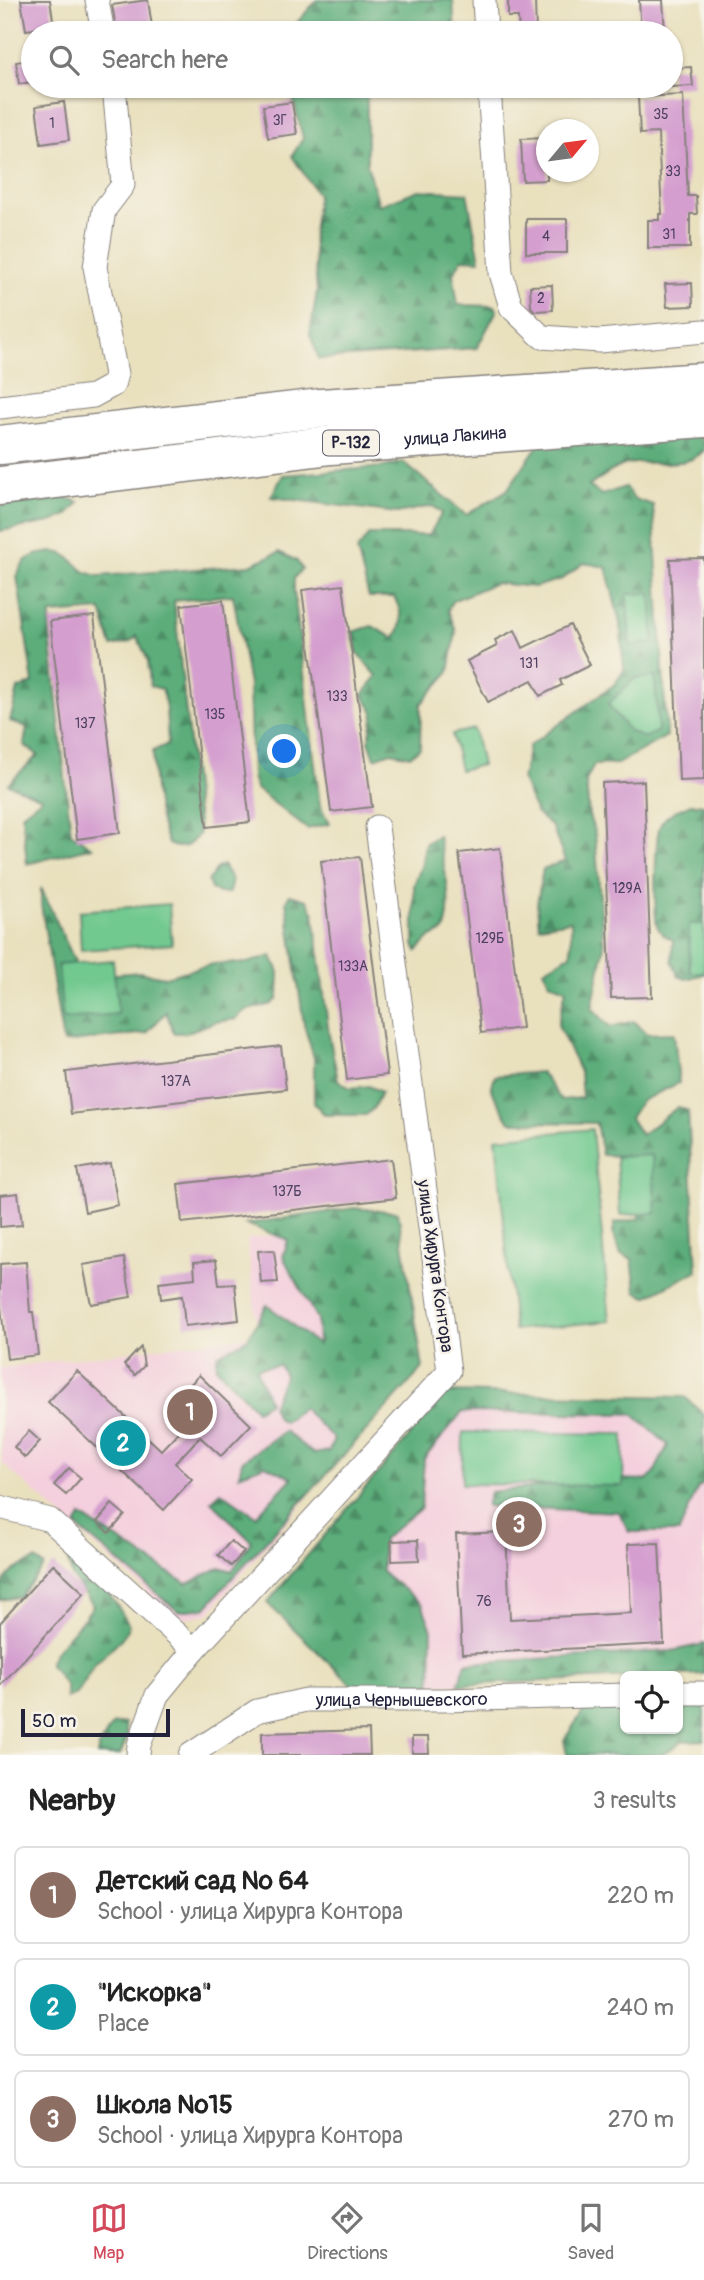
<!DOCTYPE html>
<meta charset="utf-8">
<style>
body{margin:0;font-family:Pangolin,sans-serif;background:#f2f2f2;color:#222}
.controls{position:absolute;right:21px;bottom:21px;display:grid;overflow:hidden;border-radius:10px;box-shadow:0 2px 5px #0004}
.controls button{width:63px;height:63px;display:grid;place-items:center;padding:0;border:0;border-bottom:2px solid #e0e0e0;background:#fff;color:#222;font:35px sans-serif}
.compass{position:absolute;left:536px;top:119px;width:63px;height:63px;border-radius:50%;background:#fff;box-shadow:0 2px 5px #0004;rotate:61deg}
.scale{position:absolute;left:21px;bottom:18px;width:149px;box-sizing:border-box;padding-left:7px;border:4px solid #22223b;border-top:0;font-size:19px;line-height:24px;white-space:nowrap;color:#22223b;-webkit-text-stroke:5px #f7f3e8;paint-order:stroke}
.you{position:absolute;left:285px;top:752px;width:24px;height:24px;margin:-18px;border:5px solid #fff;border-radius:50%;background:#1a73e8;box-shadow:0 0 0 10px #1a73e833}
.badge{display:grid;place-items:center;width:46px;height:46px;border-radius:50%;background:#d1495b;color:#fff;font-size:23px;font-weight:700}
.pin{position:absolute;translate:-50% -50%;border:4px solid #fff;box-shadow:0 2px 7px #0006}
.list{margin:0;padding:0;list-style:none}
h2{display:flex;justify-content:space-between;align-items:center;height:91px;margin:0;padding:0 28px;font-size:30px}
h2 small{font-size:23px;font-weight:400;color:#767676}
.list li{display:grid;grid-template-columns:46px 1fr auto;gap:21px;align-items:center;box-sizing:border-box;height:98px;margin:0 14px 14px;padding:0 14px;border:2px solid #e0e0e0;border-radius:10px}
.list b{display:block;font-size:26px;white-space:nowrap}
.list p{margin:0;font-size:23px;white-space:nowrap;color:#767676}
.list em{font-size:23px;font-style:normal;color:#767676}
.icon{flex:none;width:38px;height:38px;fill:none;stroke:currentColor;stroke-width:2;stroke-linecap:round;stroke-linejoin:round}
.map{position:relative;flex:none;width:704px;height:1755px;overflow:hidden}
.search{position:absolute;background:#fff;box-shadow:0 2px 5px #0004;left:21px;right:21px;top:21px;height:77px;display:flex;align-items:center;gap:18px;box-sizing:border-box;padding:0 24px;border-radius:38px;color:#767676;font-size:26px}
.sheet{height:427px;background:#fff}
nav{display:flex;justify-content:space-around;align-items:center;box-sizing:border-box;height:98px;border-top:2px solid #e0e0e0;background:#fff;font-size:19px;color:#767676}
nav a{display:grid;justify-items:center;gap:4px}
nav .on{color:#d1495b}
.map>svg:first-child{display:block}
</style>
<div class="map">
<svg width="704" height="1755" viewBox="0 0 704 1755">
<defs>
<pattern id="forest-firs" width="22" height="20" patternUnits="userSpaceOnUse" patternTransform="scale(1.75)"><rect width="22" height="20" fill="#5cad7a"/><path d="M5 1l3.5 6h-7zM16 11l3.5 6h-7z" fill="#4c8c65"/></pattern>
</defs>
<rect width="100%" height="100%" fill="#f7f3e8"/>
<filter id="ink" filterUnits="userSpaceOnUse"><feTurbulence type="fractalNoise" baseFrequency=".0143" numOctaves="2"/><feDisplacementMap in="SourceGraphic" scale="14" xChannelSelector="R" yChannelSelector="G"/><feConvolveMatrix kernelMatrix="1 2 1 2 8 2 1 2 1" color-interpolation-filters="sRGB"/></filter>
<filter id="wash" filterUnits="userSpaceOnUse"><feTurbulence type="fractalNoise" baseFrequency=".00686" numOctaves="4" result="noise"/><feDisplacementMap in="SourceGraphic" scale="28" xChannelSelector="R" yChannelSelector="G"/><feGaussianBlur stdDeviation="1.57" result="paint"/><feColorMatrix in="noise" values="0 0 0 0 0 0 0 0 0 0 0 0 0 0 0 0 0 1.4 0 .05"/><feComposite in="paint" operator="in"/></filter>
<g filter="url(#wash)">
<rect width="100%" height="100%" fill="#e9e0be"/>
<g fill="#f4cfdd">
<polygon points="393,1220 416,1370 208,1614 178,1619 2,1463 0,1368 258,1335 247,1239"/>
<polygon points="447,1392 685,1397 704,1415 704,1674 443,1685 352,1685 267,1603"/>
</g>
<g fill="url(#forest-firs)" stroke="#3f685a" stroke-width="2">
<polygon points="317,0 453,0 455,33 292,33 294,26"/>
<polygon points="290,86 373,86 367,92 367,164 379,205 419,190 467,193 480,260 462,259 453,274 458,305 495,306 497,310 477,348 319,359 310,334 317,291 313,234 318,195 292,156 303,138"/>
<path d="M698,434L704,444V450C686,471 652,459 628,464C615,466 600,479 589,486L602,495L625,487L634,499L653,505L667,736L617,764L594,765L586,781L589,815L595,834L604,949L592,1008L610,1027L634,1021L647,1034L674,1033L679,1083L641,1101L630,1118L641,1135L678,1107L688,1111L697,1271L646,1297L636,1291L632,1259L621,1255L613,1233L615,1223L637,1219L649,1203L626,1156L602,1155L596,1123L510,1122L491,1090L495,1076L541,1072L561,1100L582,1098L580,1072L558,1025L566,989L549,982L544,970L571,954V921L539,926L537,904L543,869L565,861L552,827L536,813L522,780L529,746L615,684L624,670L620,623L606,567L584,563L562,579L535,587L495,583L452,601L448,610L456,631L449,672L421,704L420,748L410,756L391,752L375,758L369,741L374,713L363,695L377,676L357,653L352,632L372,626L394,638C405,625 402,611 394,597H369L357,550L369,535H429L442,513L433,506L397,513L271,497L283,475L384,467L403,462L466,515L507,490L543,438Z"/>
<polygon points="64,497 79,502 68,515 51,522 0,531 0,506"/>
<path d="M279,552L297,561L302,569L294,578V591L320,806L329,824L307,829L256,789L252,777L249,685L233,595L174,601L199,834C189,846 184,851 168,844C156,815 153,783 153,751L168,744L166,708L162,689L150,686L148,661L137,636L130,642L112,646L101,610L51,614L49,627L71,833L92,847L27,864L22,814L42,798L8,784L38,755L24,745L27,727L10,721L18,689L33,683L17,576C19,572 22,564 25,561C33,553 58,549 67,556C84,568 74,570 99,576L250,565Z"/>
<path d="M691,804L704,805V974L686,979L678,976L672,960L673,940C666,936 659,933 657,925C654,913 655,836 660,826C665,814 679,809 691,804Z"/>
<path d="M438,835C443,864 455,902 444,931L431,937L417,951L414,944V885L422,864L425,844Z"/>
<polygon points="223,865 232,880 229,893 219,893 211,889 208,881 217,868"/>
<polygon points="41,888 82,977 140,972 165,977 213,964 247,963 272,956 279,972 278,998 272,1004 244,1011 236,1019 215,1022 185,1033 174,1033 166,1012 147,1033 63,1043 41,904"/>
<polygon points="290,895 307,900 314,914 329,1035 338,1080 350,1088 369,1086 381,1092 373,1109 366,1115 325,1115 314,1103 314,1058 304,1025 286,901"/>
<polygon points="354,1208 398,1212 423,1368 205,1608 178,1611 76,1526 81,1516 187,1584 220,1567 232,1571 251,1541 211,1501 221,1492 256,1516 292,1478 265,1465 239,1475 242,1461 284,1431 314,1454 329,1451 334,1439 303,1408 284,1422 277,1418 272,1406 285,1375 279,1365 256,1368 269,1402 256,1410 216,1367 217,1355 247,1339 267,1305 318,1345 317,1319 283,1257 288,1240 246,1224"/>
<polygon points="447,1392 685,1397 704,1415 704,1484 698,1487 679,1532 629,1532 619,1512 486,1506 490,1492 612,1479 648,1480 654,1473 668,1445 633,1414 462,1412 424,1459 421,1508 383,1539 382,1572 422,1604 432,1630 431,1685 352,1685 267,1603"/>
<path d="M36,1560L44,1566L20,1597L0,1600C0,1575 15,1568 36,1560Z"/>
<path d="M68,1561L86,1565L117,1605L129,1625L124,1636L95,1664L76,1694L66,1698V1686L49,1663C59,1640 82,1627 93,1605L72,1576Z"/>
<polygon points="704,1644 704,1674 458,1685 466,1663 671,1651"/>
<polygon points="704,1698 704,1740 684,1741 661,1755 567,1755 564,1740 590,1701 625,1700 625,1729 678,1729 678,1699"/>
<polygon points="125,1723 127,1738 120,1755 97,1755 99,1746 112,1725"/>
</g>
<g fill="#71c98f" stroke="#4a7665" stroke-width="2">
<polygon points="651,593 654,643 630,645 627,594"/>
<polygon points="655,677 658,731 644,738 629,731 608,704 635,678"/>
<polygon points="474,729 482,765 460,770 452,734"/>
<polygon points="169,904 172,944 81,950 79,911"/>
<polygon points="689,924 704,924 704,972 690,972"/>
<polygon points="113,960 118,1014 63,1019 58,965"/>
<polygon points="592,1129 610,1321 514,1330 496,1138"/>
<polygon points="652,1155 656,1213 620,1215 616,1157"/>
<polygon points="463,1432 624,1434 623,1486 462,1484"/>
</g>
<g id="blocks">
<g fill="#d49ecf">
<polygon points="21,0 50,0 54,26 26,30"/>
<polygon points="148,0 153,33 117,33 112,5"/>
<polygon points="508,0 535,0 536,33 519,33 518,17 508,17"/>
<polygon points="639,0 663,0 665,33 641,33"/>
<polygon points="33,59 33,82 19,84 16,62"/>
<polygon points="691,67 693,86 671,87 671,68"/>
<polygon points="683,95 688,196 696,196 697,214 690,214 690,248 648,248 648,220 659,220 659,214 662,214 658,133 640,134 638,97"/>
<polygon points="64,102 69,140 41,144 36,106"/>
<polygon points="292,102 297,134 268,138 263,106"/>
<polygon points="547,138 547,180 523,181 521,139"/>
<rect x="526" y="219" width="41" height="34"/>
<polygon points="692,283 693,306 667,307 665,284"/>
<polygon points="552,285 553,310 535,311 531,307 530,286"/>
<polygon points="704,558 704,780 679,781 670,559"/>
<polygon points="343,585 372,807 331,812 302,590"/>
<polygon points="223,600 250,822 207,827 181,605"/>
<polygon points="94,616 120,833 77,839 50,621"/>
<polygon points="570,625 590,665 560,680 562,685 540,696 532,680 488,702 467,661 497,646 495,640 515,630 523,648"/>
<polygon points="644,781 652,997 611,998 602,783"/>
<polygon points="500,848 522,1028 481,1033 459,853"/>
<polygon points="360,857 387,1075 347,1080 321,861"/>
<polygon points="281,1046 286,1089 71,1114 66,1072"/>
<polygon points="391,1159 396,1198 182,1223 178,1184"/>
<polygon points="110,1163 118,1205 85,1212 77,1169"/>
<polygon points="18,1193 22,1225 0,1227 0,1195"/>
<polygon points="274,1250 278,1282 261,1283 258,1251"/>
<polygon points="124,1258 131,1297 91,1304 83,1265"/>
<polygon points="216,1260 219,1285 235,1284 239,1320 185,1326 182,1296 161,1299 159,1282 195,1278 194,1262"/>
<polygon points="26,1262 30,1312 33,1312 38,1355 7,1359 0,1299 0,1264"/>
<polygon points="141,1347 144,1366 135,1375 124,1365"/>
<polygon points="77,1371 161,1450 186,1424 169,1408 199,1375 251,1425 221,1456 200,1437 175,1463 192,1479 164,1510 48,1402"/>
<polygon points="29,1431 40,1441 25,1458 14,1447"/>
<polygon points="69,1468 81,1478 66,1495 54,1485"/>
<polygon points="112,1504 125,1515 109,1533 97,1522"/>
<polygon points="506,1532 510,1619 631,1613 628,1544 659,1543 664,1644 462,1654 456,1534"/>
<polygon points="418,1540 419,1560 392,1561 391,1541"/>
<polygon points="231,1541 244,1552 231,1566 218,1555"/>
<polygon points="53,1564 84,1593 0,1686 0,1623"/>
<polygon points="369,1730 370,1755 262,1755 262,1733"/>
<polygon points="412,1737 428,1737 429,1753 412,1753"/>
</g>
</g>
</g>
<g filter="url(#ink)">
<use href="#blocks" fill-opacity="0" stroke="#86817c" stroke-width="2"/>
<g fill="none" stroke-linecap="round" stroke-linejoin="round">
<defs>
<g id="street">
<polyline points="97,0 103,33"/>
<polyline points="484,0 486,33"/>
<polyline points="489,86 501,273 511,307 542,337 600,341 704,331"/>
<polyline points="0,407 93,396 113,385 116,374 95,267 104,210 123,185 114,86"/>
<polyline points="0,1507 50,1520 194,1650"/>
<polyline points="678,1693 704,1693"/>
<polyline points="138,1755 139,1745 157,1695 194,1650 449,1371 377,827"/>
<path id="s1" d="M190,1755L257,1711L306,1700H443L625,1695"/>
</g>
<g id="highway">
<polyline points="0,445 321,408 704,382"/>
<path id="s2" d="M0,486L331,445L704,418"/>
</g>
</defs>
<use href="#street" stroke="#86817c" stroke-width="25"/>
<use href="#highway" stroke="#86817c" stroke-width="41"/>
<use href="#street" stroke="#fff" stroke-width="23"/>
<use href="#highway" stroke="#fff" stroke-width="38"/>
</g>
</g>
<g text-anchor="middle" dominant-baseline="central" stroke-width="5" stroke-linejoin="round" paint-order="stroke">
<g font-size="14" fill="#4e4160">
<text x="661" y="114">35</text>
<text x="280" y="120">3Г</text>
<text x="52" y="123">1</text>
<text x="673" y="171">33</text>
<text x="669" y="234">31</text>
<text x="546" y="236">4</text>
<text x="541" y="298">2</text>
<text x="529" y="663">131</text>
<text x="337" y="696">133</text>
<text x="215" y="714">135</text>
<text x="85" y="723">137</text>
<text x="627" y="888">129А</text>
<text x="490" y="938">129Б</text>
<text x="353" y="966">133А</text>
<text x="176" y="1081">137А</text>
<text x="287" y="1191">137Б</text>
<text x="484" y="1601">76</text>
</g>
<rect fill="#f7f3e8" stroke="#62616f" stroke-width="2" x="323" y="430.5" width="56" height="25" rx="5"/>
<g font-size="16" font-weight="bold" fill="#22223b">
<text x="351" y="443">Р-132</text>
</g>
<g font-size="18" fill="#22223b" stroke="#f7f3e8">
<text stroke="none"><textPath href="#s2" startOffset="458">улица Лакина</textPath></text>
<text transform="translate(435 1266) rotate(82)">улица Хирурга Контора</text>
<text stroke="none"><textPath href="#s1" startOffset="226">улица Чернышевского</textPath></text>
</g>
</g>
</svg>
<div class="controls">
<button><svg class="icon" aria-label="locate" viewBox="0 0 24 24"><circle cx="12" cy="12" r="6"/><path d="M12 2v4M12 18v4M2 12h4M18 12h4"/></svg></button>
</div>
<svg class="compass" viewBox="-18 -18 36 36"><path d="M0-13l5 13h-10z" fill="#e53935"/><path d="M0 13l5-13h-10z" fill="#767676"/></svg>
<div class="scale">50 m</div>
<div class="you"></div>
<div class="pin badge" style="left:190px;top:1412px;background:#8d6e63">1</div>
<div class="pin badge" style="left:123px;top:1443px;background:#0f9aa8">2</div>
<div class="pin badge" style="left:519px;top:1524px;background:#8d6e63">3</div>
<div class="search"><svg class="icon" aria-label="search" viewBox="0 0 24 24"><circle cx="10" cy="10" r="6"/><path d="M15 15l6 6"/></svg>Search here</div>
</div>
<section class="sheet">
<h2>Nearby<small>3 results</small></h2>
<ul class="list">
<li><span class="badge" style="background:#8d6e63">1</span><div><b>Детский сад № 64</b><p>School · улица Хирурга Контора</p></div><em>220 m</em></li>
<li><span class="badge" style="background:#0f9aa8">2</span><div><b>&quot;Искорка&quot;</b><p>Place</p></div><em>240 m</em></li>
<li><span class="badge" style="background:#8d6e63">3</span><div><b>Школа №15</b><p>School · улица Хирурга Контора</p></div><em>270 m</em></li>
</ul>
</section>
<nav>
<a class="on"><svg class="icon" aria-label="map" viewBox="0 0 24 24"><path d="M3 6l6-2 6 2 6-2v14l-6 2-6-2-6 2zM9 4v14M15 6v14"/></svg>Map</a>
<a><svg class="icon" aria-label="directions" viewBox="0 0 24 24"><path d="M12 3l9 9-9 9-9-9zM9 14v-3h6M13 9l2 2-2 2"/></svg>Directions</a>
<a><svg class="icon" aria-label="saved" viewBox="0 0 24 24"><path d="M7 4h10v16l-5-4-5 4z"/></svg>Saved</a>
</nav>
